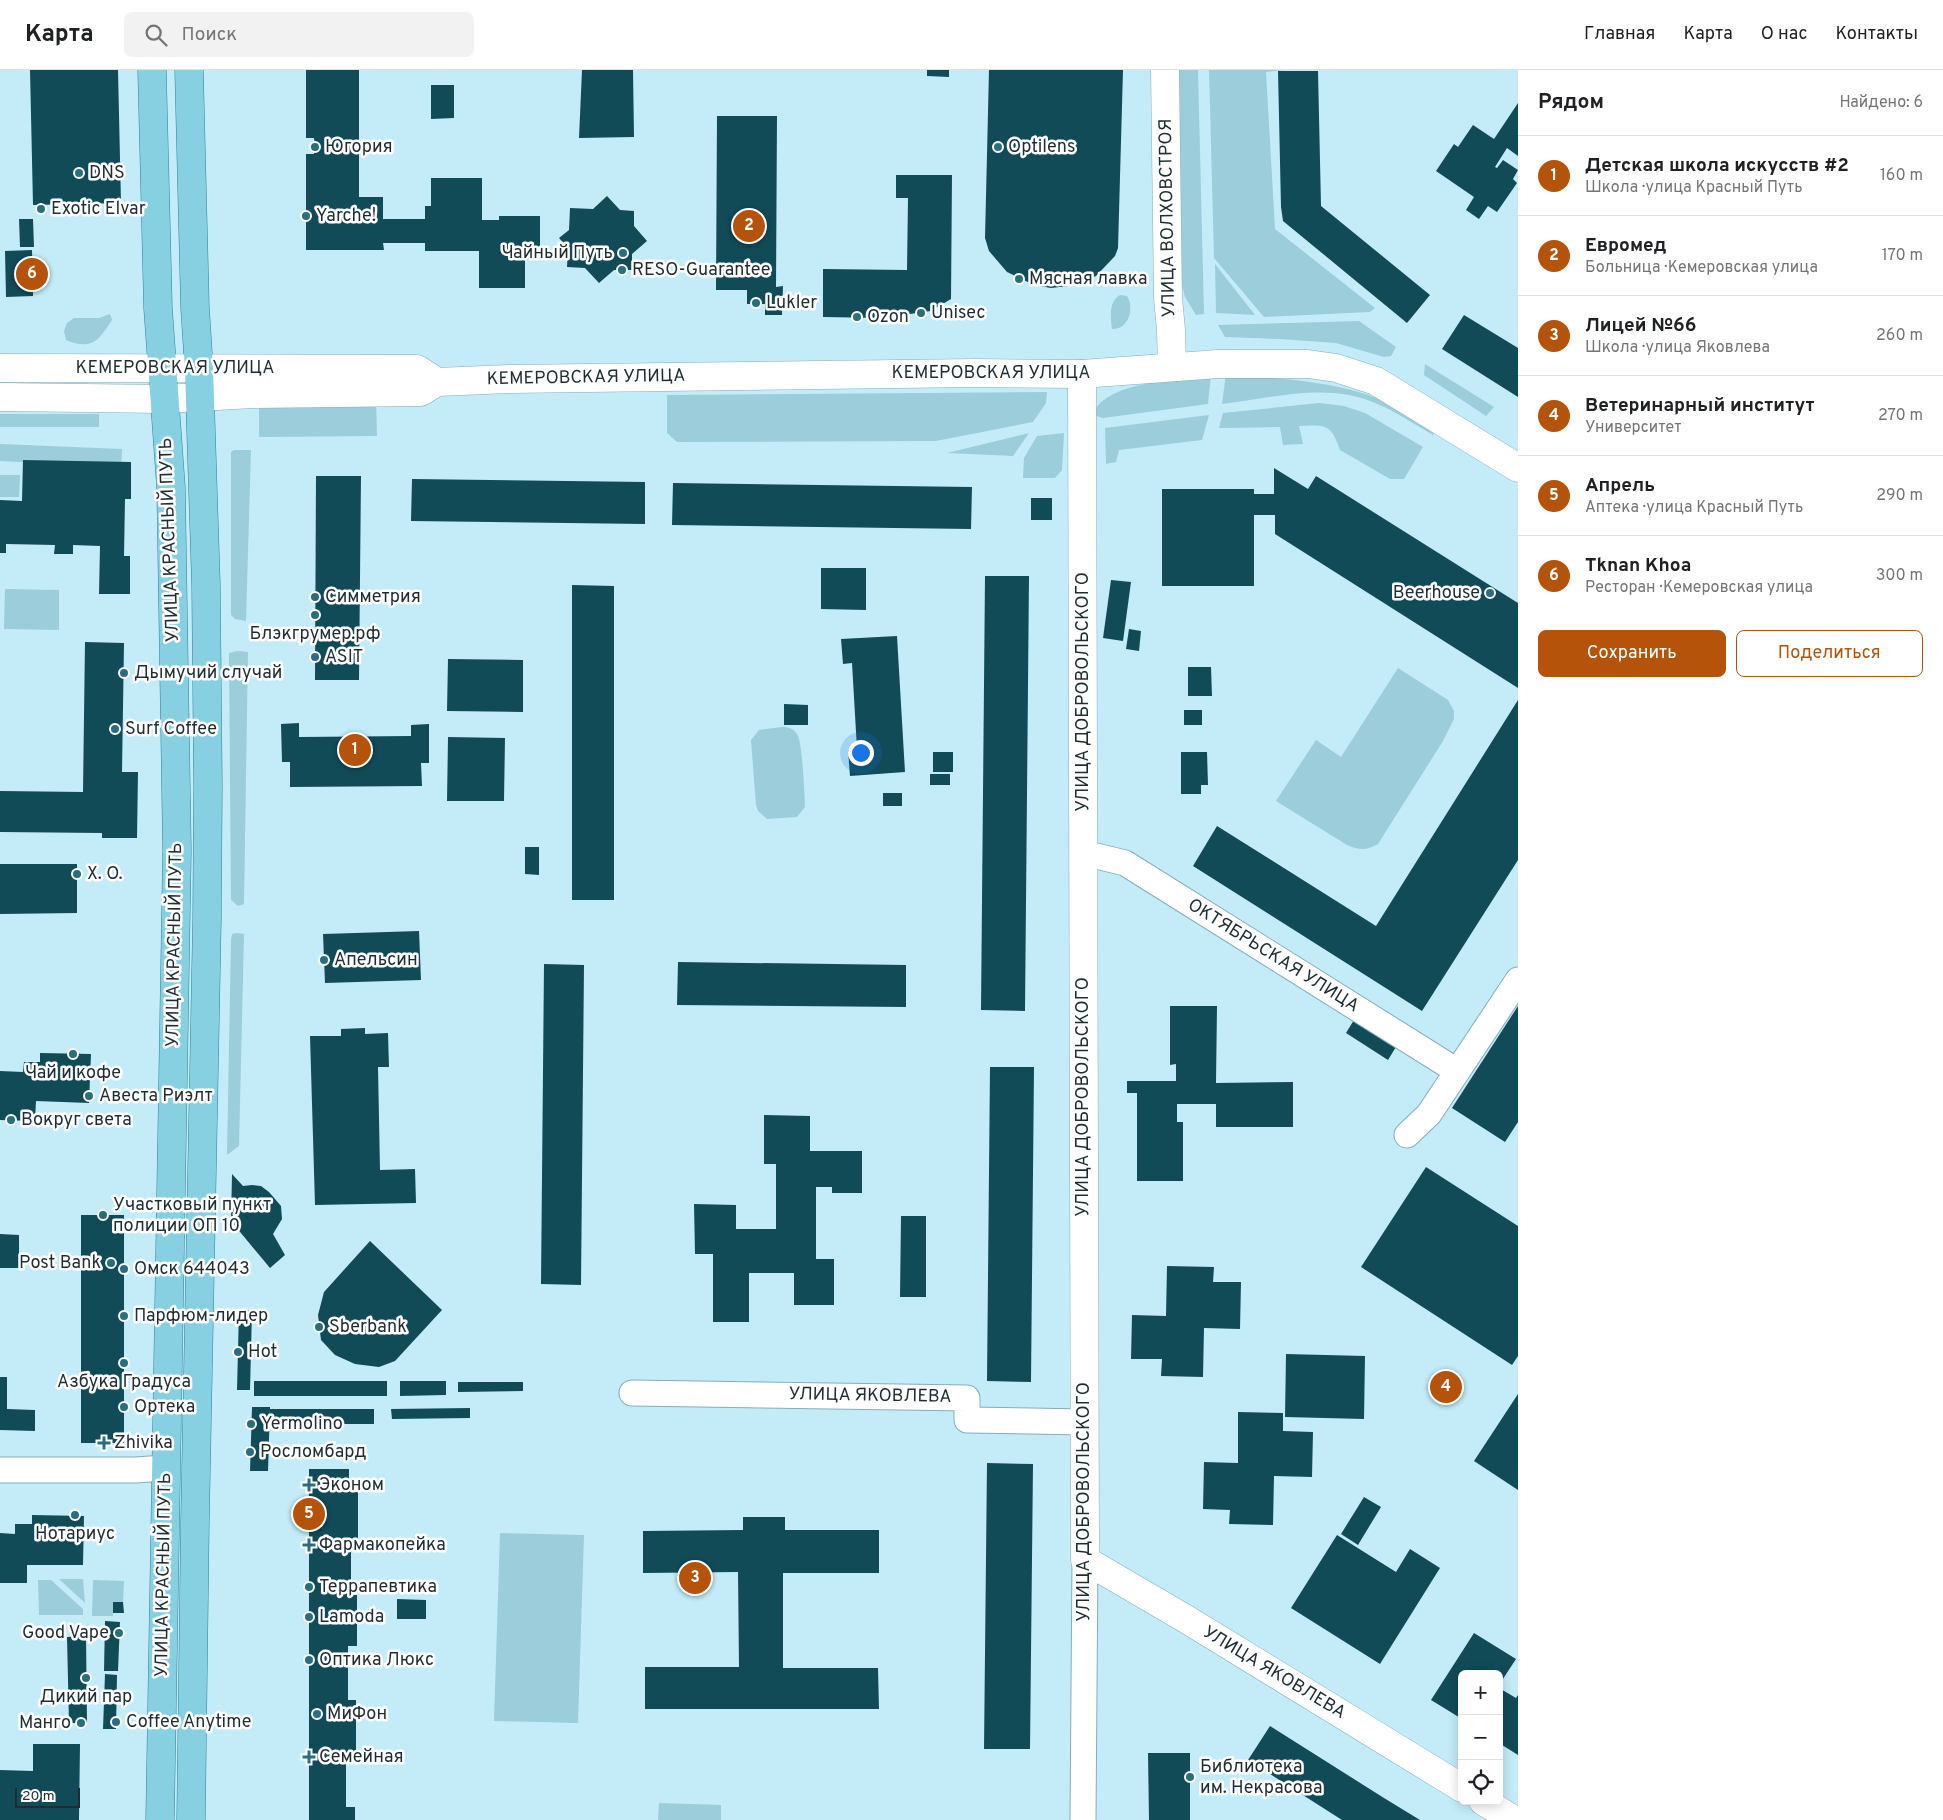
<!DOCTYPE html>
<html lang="ru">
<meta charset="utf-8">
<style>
body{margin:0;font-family:Overpass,sans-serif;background:#f2f2f2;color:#202124}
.controls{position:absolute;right:15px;bottom:15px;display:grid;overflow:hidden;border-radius:8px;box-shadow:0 2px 12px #0003}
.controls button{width:45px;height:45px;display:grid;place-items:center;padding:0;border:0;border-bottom:1px solid #e0e0e0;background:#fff;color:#202124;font:25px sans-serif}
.scale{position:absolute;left:15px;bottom:12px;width:65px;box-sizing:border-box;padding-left:5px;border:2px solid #1d2d31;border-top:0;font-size:14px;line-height:18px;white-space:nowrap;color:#1d2d31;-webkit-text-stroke:4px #fff;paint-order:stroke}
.you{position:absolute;left:860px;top:682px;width:18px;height:18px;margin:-12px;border:4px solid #fff;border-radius:50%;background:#1a73e8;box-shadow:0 0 0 8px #1a73e833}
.badge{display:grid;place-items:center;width:32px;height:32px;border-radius:50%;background:#b45309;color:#fff;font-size:16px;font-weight:700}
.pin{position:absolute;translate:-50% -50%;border:2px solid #fff;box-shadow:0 1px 5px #0006}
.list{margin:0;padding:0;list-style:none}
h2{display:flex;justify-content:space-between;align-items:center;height:65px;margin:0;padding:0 20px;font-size:21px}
h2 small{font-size:16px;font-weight:400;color:#757577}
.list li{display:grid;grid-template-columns:32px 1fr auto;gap:15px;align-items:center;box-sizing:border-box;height:80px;padding:0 20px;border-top:1px solid #e0e0e0}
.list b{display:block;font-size:19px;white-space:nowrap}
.list p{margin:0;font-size:16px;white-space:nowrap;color:#757577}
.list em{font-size:16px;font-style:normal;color:#757577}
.actions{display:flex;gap:10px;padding:15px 20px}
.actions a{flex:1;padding:11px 0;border:1px solid #b45309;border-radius:8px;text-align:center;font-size:18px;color:#b45309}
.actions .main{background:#b45309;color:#fff}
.icon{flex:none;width:28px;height:28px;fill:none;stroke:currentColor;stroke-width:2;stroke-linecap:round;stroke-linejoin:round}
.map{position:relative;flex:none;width:1518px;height:1750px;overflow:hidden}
header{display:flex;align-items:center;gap:30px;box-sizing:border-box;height:70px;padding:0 25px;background:#fff;border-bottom:1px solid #e0e0e0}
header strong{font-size:24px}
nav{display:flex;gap:28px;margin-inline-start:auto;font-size:18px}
.search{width:350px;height:45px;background:#f2f2f2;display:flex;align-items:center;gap:12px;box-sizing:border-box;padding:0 18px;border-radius:8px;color:#757577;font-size:19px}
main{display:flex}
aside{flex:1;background:#fff}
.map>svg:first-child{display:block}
</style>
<header>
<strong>Карта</strong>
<div class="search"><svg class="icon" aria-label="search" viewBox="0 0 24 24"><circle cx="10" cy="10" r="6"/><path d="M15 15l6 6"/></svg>Поиск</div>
<nav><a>Главная</a><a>Карта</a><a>О нас</a><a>Контакты</a></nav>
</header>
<main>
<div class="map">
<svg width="1518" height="1750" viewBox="0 0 1518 1750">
<rect width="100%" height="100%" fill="#c3ecf8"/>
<g fill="#9bcddb">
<polygon points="1178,0 1198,0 1204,244 1196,245 1185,227 1180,207"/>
<polygon points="1209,0 1284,0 1266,2 1275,159 1375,238 1370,242 1264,247 1214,188"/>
<polygon points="1215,194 1255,245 1216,243"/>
<path d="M1120,225L1127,226C1135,239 1128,260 1112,259C1111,248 1108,232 1120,225Z"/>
<path d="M110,244L112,250C99,270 92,281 66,270L64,261L67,253L74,248H99Z"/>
<polygon points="1359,251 1396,277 1391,286 1384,287 1336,273 1280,269 1225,267 1218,255"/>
<polygon points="1425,294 1494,337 1486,346 1424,305"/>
<path d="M1211,304L1208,334L1103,348L1093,345C1102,312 1182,309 1211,304Z"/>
<path d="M1226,304C1277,309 1333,310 1382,330C1400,338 1418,351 1435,361L1433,365C1414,354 1395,341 1375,333C1327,312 1272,328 1222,334Z"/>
<polygon points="1047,322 1046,333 1033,352 936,371 677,372 667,363 667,325"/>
<polygon points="376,329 377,366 259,367 259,331"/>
<path d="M1319,333L1344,336L1365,343L1423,377L1404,409H1390L1340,380C1331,353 1325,355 1299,356L1303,374L1283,375L1280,357L1219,358L1223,343Z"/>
<rect x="0" y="344" width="99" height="13"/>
<polygon points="1209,345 1202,370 1119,380 1116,392 1106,394 1105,358"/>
<polygon points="1029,363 1013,386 947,383"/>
<polygon points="1064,363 1062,400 1055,408 1023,408 1024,388 1037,366"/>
<polygon points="0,374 122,379 121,397 0,391"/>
<polygon points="234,380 251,380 246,551 235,549 231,545 231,382"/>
<polygon points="0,405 20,405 19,427 0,427"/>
<polygon points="5,519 59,520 59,560 4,559"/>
<polygon points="237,581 248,582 244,834 238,836 231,830 229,583"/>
<path d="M1398,598L1448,630L1454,641V649L1443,671L1378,774C1366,781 1359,780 1347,775L1276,731L1316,670L1341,687Z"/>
<path d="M782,657C789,657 795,659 798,666C802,674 805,726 805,737L797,747L767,749L758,741L756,735L751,670L759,660Z"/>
<polygon points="237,863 244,864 239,1076 227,1085 231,870 232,864"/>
<polygon points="500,1463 584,1465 578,1653 494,1651"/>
<polygon points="59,1509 83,1509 85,1533"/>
<polygon points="38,1510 51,1510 83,1539 83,1545 39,1545"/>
<polygon points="93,1510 124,1511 123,1532 113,1532 113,1546 92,1546"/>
<polygon points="659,1733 721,1735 721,1750 658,1750"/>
</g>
<g fill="#114b58">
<polygon points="30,0 118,0 121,133 33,135"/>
<polygon points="306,0 359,0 359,127 383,127 383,149 425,149 425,136 431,136 431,108 482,108 482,150 499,150 499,146 540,146 540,189 525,190 525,218 479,218 479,181 425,181 425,173 383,173 384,180 306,180 306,84 314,84 315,77 314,68 306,68"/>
<polygon points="582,0 633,0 634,67 579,68"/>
<polygon points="927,0 949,0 949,7 927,6"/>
<polygon points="989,0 1123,0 1118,178 1115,186 1096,206 1068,216 1051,218 1034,215 1007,202 989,181 985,168"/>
<polygon points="1278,1 1318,1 1321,136 1430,225 1407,253 1283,151 1281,137"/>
<polygon points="431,15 454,15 454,48 431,49"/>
<polygon points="1518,33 1518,86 1507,78 1495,97 1497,98 1503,90 1518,100 1513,109 1517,113 1497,142 1488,136 1479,149 1466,140 1474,127 1436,101 1454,74 1458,77 1473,55 1494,69"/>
<polygon points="717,46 777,46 776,217 783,216 782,245 765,245 765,234 747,234 747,220 716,220"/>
<polygon points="896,105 952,105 951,229 931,241 882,248 823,247 823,199 907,200 908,128 896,128"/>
<polygon points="607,126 620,140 634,141 634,156 647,171 632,184 632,200 614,200 599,213 585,198 567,197 568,178 559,168 569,160 570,138 593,139"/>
<polygon points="19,149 33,149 34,177 20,177"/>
<polygon points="32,180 33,226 6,227 5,181"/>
<polygon points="1464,245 1518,278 1518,327 1442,279"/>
<polygon points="23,390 131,392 131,429 125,429 124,486 130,486 130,524 99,524 100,476 73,475 73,484 54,484 55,475 6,474 6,483 0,483 0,430 22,431"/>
<polygon points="1274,398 1308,419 1316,406 1518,533 1518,618 1275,464 1275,445 1254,445 1254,516 1162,516 1162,419 1254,419 1254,424 1274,424"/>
<polygon points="316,406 361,406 359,610 315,610"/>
<polygon points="412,409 645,412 645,454 411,451"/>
<polygon points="673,413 972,417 971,459 672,455"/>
<rect x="1031" y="428" width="21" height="22"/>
<polygon points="821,498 866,498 866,540 821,539"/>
<polygon points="985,506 1029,506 1025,941 981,940"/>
<polygon points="1111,510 1131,512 1123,571 1103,568"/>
<polygon points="572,515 614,516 614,830 572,830"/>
<polygon points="1129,559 1141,561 1139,581 1126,579"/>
<polygon points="897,566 905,702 850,706 848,680 857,679 852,593 843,594 841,569"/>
<polygon points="85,572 124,573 122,702 138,702 137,768 102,768 102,763 0,762 0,721 83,722"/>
<polygon points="448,589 523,590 523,642 447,641"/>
<polygon points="1188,597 1211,597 1212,626 1188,626"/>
<polygon points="1518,630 1518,790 1422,941 1193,796 1217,756 1376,856"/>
<polygon points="784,634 808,635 808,655 784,655"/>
<rect x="1184" y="640" width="18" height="15"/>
<polygon points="299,653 299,667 411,666 411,655 429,654 429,693 421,693 422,716 290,717 290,692 282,692 281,654"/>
<polygon points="448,667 505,668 504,731 447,731"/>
<rect x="933" y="682" width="20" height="20"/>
<polygon points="1181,682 1207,682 1208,715 1201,715 1201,724 1181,724"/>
<rect x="930" y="704" width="20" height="11"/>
<rect x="883" y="723" width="19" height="13"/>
<polygon points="525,777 539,777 539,805 525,804"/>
<polygon points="0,794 77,794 77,843 0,844"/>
<polygon points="419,861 421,910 325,913 323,864"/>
<polygon points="678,892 906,895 906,937 677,935"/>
<polygon points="544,894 584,895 581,1215 541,1214"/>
<polygon points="1170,936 1217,936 1216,1013 1293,1012 1293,1057 1216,1057 1216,1034 1177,1034 1177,1052 1183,1052 1183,1111 1137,1111 1137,1023 1127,1023 1127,1011 1176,1011 1176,994 1170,995"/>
<polygon points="1518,936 1518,1052 1505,1072 1452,1038"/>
<polygon points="1357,945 1399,972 1388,990 1346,963"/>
<polygon points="365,958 365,964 388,963 389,997 378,997 380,1100 415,1099 416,1133 315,1135 310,966 341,966 341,959"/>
<polygon points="40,983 91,984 89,1033 36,1031 35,1051 0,1050 0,1001 23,1002 24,992 40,992"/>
<polygon points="990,997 1034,997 1031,1312 987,1311"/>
<polygon points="764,1045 810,1046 810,1081 862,1081 862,1123 832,1123 832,1117 816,1117 816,1189 834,1189 834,1235 794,1235 794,1203 749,1203 749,1252 713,1252 713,1184 695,1184 694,1134 736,1135 736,1159 776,1159 776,1094 764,1094"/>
<polygon points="1426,1097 1518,1156 1518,1286 1512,1295 1361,1197"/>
<polygon points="232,1104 243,1116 252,1115 261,1116 269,1122 281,1136 282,1149 273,1164 285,1185 270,1198 231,1151"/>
<rect x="81" y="1145" width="43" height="228"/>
<polygon points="901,1146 926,1146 926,1227 900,1227"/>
<polygon points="0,1164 19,1165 19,1198 0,1198"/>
<polygon points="370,1171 442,1240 395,1291 379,1297 355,1294 335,1285 321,1270 318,1245 324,1222"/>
<polygon points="1167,1196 1214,1197 1213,1212 1241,1212 1240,1259 1204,1258 1203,1307 1161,1306 1162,1289 1131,1289 1132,1245 1166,1246"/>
<polygon points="239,1240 252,1240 250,1320 237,1320"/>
<polygon points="1286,1284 1365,1286 1364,1349 1285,1347"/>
<polygon points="0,1307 7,1307 7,1339 35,1340 35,1361 0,1360"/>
<rect x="254" y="1311" width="133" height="15"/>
<polygon points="400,1311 446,1311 446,1325 400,1326"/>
<polygon points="458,1312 523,1312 523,1321 458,1322"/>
<polygon points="1518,1324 1518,1420 1474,1391"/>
<polygon points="252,1337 270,1337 268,1401 250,1401"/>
<polygon points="470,1338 470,1348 392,1349 391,1339"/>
<rect x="270" y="1339" width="104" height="15"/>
<polygon points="1238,1342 1283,1343 1283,1361 1313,1362 1312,1407 1274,1406 1273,1455 1229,1454 1230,1440 1203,1439 1204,1392 1238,1393"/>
<polygon points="987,1393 1033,1394 1030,1679 984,1679"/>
<polygon points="309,1399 349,1399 349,1416 358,1416 358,1470 351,1470 351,1525 357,1525 357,1576 348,1576 348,1630 356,1630 356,1682 346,1683 346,1737 355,1737 355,1750 309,1750"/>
<polygon points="1364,1427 1381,1437 1358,1475 1341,1464"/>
<polygon points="32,1445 84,1446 83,1495 27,1495 27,1513 0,1513 0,1463 15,1464 15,1454 32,1454"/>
<polygon points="743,1447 785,1447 785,1460 879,1460 879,1503 783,1503 783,1598 878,1598 879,1639 645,1639 645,1597 739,1597 738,1502 643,1503 643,1461 743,1460"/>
<polygon points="1337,1465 1396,1502 1410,1479 1440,1498 1380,1594 1291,1538"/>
<polygon points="397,1529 426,1530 426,1549 397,1549"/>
<polygon points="113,1532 123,1532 124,1543 113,1543"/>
<polygon points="105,1551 120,1552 118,1601 104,1601"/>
<polygon points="1474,1563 1516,1589 1499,1615 1499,1604 1462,1604 1462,1649 1431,1630"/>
<polygon points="86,1566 87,1653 69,1653 67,1567"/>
<polygon points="105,1604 117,1605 116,1659 103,1659"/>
<polygon points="1499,1618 1516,1628 1518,1625 1518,1685 1499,1673"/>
<polygon points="1270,1656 1384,1728 1420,1750 1342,1750 1248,1690"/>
<polygon points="33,1674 80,1674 79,1750 0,1750 0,1700 33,1701"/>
<polygon points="1148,1683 1190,1683 1190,1750 1149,1750"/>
</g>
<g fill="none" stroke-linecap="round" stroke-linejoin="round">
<defs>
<g id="street">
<polyline points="1084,783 1125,793 1457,1001"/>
<polyline points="1407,1065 1429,1044 1518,910"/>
<polyline points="632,1323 967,1328 967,1350 1084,1352"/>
<polyline points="0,1400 135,1400 166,1398"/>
<polyline points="1083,1750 1085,1490"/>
</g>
<g id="secondary">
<polyline points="1165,0 1168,228 1171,260 1172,297"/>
<polyline points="0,298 417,299 437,312"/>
<polyline points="1082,304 1085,1490 1186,1549 1462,1718"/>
<polyline points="0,327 165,329 252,324 421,322 437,312 509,309 976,303 1082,304 1218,294 1308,294 1336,298 1376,311 1518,398"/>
<polyline points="1483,1731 1514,1750"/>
</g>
<g id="primary">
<polyline points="152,0 158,238 171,418 177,781 160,1750"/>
<polyline points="189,0 195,238 199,299 206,516 208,716 207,849 195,1451 191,1750"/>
</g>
</defs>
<use href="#street" stroke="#86adb9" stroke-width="27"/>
<use href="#secondary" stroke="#86adb9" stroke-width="29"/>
<use href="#primary" stroke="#2d8397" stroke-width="29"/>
<use href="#street" stroke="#fff" stroke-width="25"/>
<use href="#secondary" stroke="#fff" stroke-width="28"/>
<use href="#primary" stroke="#86d0e2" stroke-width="28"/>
</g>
<g fill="#2a6e7e" stroke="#fff" stroke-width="2">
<circle cx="315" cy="77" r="5"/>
<circle cx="998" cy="77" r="5"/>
<circle cx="79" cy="103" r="5"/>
<circle cx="41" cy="139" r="5"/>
<circle cx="306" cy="146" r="5"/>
<circle cx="623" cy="183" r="5"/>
<circle cx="622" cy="200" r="5"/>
<circle cx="1019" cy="209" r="5"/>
<circle cx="756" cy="233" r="5"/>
<circle cx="921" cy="243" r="5"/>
<circle cx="857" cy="247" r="5"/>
<circle cx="1490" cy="523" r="5"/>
<circle cx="315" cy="527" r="5"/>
<circle cx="315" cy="545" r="5"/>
<circle cx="315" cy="587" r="5"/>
<circle cx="124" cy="603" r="5"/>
<circle cx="115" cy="659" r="5"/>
<circle cx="77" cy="804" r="5"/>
<circle cx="324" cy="890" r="5"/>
<circle cx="73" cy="984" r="5"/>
<circle cx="89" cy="1026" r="5"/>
<circle cx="11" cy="1050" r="5"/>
<circle cx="103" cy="1145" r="5"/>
<circle cx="111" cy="1193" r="5"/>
<circle cx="124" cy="1199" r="5"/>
<circle cx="124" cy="1246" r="5"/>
<circle cx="319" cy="1257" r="5"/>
<circle cx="238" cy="1282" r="5"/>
<circle cx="124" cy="1293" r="5"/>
<circle cx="124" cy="1337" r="5"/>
<circle cx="251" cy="1354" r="5"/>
<path d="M101.5 1365.5h5v5h5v5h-5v5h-5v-5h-5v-5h5z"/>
<circle cx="250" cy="1382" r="5"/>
<path d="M306.5 1407.5h5v5h5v5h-5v5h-5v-5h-5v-5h5z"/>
<circle cx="75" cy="1445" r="5"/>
<path d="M306.5 1467.5h5v5h5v5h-5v5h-5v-5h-5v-5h5z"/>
<circle cx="309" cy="1517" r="5"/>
<circle cx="309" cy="1547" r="5"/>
<circle cx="119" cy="1563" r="5"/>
<circle cx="309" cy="1590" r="5"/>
<circle cx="86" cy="1608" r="5"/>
<circle cx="317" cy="1644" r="5"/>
<circle cx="116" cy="1652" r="5"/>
<circle cx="81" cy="1653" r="5"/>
<path d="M306.5 1679.5h5v5h5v5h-5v5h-5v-5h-5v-5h5z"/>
<circle cx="1190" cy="1707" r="5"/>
</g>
<g text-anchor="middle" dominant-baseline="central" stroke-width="5" stroke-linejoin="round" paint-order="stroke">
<g font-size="18" fill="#1d2d31" stroke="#fff" text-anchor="start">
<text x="325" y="77">Югория</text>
<text x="1008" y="77">Optilens</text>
<text x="89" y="103">DNS</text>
<text x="51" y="139">Exotic Elvar</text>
<text x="316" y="146">Yarche!</text>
<text x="613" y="183" text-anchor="end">Чайный Путь</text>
<text x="632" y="200">RESO-Guarantee</text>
<text x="1029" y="209">Мясная лавка</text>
<text x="766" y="233">Lukler</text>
<text x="931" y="243">Unisec</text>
<text x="867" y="247">Ozon</text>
<text x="1480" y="523" text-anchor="end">Beerhouse</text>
<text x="325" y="527">Симметрия</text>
<text x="315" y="564" text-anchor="middle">Блэкгрумер.рф</text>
<text x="325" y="587">ASIT</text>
<text x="134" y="603">Дымучий случай</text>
<text x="125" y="659">Surf Coffee</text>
<text x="87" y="804">X. O.</text>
<text x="334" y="890">Апельсин</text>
<text x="73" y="1003" text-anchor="middle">Чай и кофе</text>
<text x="99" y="1026">Авеста Риэлт</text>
<text x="21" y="1050">Вокруг света</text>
<text x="113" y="1135">Участковый пункт<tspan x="113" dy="21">полиции ОП 10</tspan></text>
<text x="101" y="1193" text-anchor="end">Post Bank</text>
<text x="134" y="1199">Омск 644043</text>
<text x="134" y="1246">Парфюм-лидер</text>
<text x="329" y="1257">Sberbank</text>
<text x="248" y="1282">Hot</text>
<text x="124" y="1312" text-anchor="middle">Азбука Градуса</text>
<text x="134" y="1337">Ортека</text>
<text x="261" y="1354">Yermolino</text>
<text x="114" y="1373">Zhivika</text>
<text x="260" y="1382">Росломбард</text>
<text x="319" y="1415">Эконом</text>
<text x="75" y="1464" text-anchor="middle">Нотариус</text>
<text x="319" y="1475">Фармакопейка</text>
<text x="319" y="1517">Террапевтика</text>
<text x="319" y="1547">Lamoda</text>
<text x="109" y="1563" text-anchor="end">Good Vape</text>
<text x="319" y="1590">Оптика Люкс</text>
<text x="86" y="1627" text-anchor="middle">Дикий пар</text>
<text x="327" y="1644">МиФон</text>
<text x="126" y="1652">Coffee Anytime</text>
<text x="71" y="1653" text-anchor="end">Манго</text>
<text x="319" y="1687">Семейная</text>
<text x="1200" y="1697">Библиотека<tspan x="1200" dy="21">им. Некрасова</tspan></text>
</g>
<g font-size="18" fill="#1d2d31" stroke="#fff">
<text transform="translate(1168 148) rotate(-91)">УЛИЦА ВОЛХОВСТРОЯ</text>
<text x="175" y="298">КЕМЕРОВСКАЯ УЛИЦА</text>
<text x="991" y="303">КЕМЕРОВСКАЯ УЛИЦА</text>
<text transform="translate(586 308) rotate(-1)">КЕМЕРОВСКАЯ УЛИЦА</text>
<text transform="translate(170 470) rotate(-92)">УЛИЦА КРАСНЫЙ ПУТЬ</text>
<text transform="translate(1083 622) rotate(-90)">УЛИЦА ДОБРОВОЛЬСКОГО</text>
<text transform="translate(175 875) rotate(-89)">УЛИЦА КРАСНЫЙ ПУТЬ</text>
<text transform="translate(1273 886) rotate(32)">ОКТЯБРЬСКАЯ УЛИЦА</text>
<text transform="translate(1083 1027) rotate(-90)">УЛИЦА ДОБРОВОЛЬСКОГО</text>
<text transform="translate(870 1326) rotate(1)">УЛИЦА ЯКОВЛЕВА</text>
<text transform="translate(1084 1432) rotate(-90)">УЛИЦА ДОБРОВОЛЬСКОГО</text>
<text transform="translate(164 1505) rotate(-89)">УЛИЦА КРАСНЫЙ ПУТЬ</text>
<text transform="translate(1274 1603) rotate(31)">УЛИЦА ЯКОВЛЕВА</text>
</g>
</g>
</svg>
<div class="controls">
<button>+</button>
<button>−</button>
<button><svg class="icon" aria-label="locate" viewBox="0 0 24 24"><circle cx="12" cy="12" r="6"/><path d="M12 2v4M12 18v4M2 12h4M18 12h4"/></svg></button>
</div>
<div class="scale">20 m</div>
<div class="you"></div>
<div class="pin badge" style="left:355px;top:680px">1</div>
<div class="pin badge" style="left:749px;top:156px">2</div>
<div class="pin badge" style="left:695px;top:1508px">3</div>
<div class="pin badge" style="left:1446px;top:1317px">4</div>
<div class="pin badge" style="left:309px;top:1444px">5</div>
<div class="pin badge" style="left:32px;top:204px">6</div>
</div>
<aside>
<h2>Рядом<small>Найдено: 6</small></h2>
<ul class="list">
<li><span class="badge">1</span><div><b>Детская школа искусств #2</b><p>Школа · улица Красный Путь</p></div><em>160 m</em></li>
<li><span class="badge">2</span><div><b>Евромед</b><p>Больница · Кемеровская улица</p></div><em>170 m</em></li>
<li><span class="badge">3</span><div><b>Лицей №66</b><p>Школа · улица Яковлева</p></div><em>260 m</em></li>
<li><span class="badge">4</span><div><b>Ветеринарный институт</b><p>Университет</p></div><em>270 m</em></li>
<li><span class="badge">5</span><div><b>Апрель</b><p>Аптека · улица Красный Путь</p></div><em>290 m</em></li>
<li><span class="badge">6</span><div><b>Tknan Khoa</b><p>Ресторан · Кемеровская улица</p></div><em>300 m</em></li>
</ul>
<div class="actions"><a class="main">Сохранить</a><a>Поделиться</a></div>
</aside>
</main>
